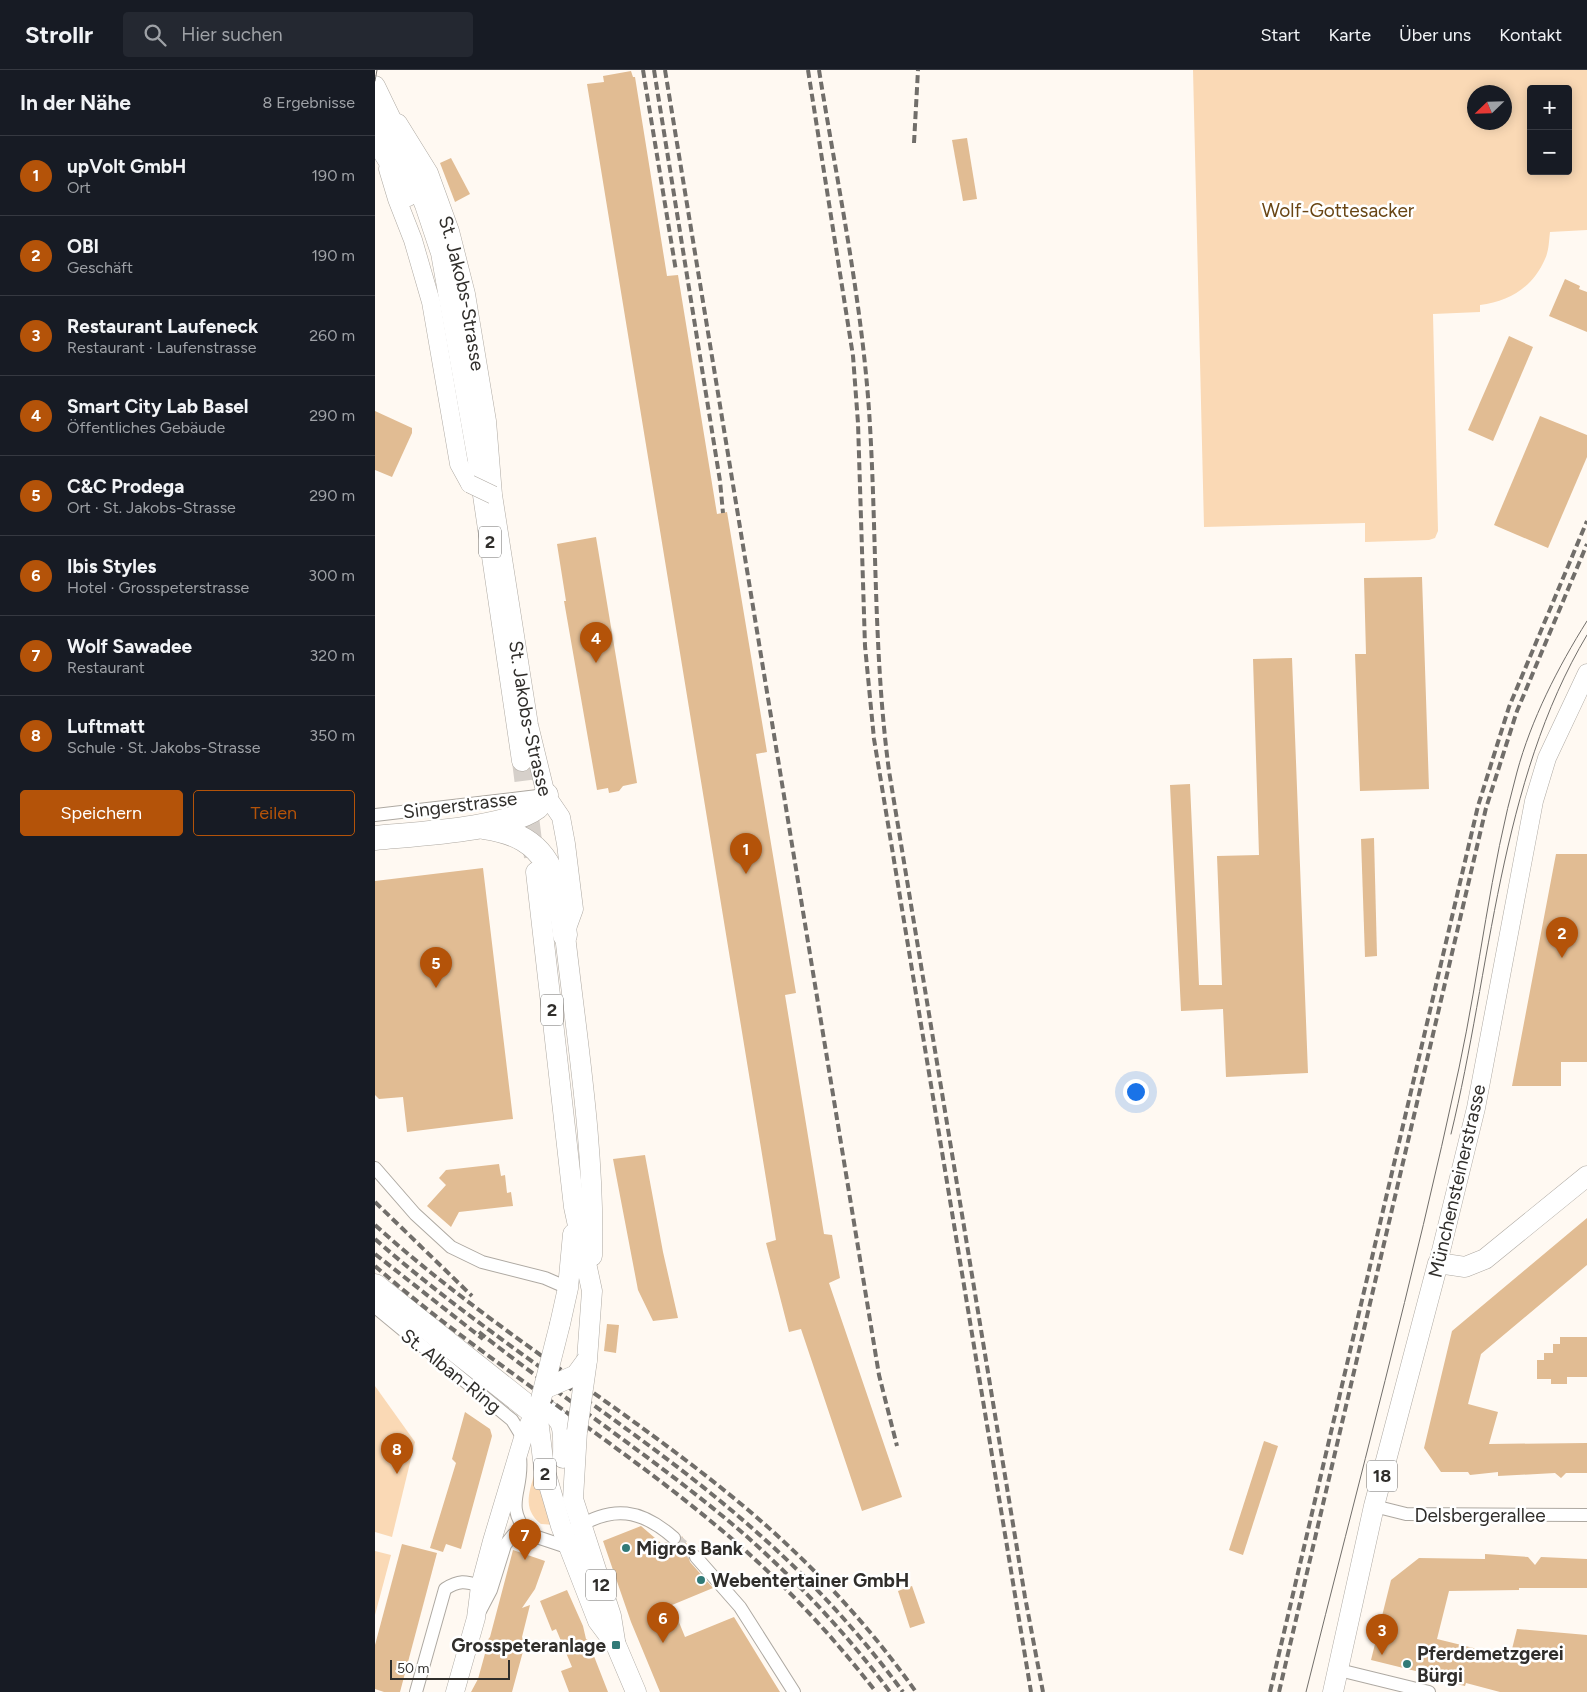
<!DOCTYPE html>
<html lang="de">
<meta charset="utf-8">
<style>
body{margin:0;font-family:Figtree,sans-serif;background:#242831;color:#f1f3f6}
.controls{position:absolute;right:15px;top:15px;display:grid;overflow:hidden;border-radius:5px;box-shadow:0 2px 12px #0003}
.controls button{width:45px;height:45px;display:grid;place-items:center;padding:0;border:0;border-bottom:1px solid #363941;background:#171b24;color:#f1f3f6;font:25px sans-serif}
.compass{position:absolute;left:1092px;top:15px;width:45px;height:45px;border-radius:50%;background:#171b24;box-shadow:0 2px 12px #0003;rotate:247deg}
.scale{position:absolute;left:15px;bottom:12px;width:120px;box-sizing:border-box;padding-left:5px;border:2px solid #302e2b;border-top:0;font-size:14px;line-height:18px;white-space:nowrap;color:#302e2b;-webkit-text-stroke:4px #fff;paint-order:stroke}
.you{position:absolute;left:760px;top:1021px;width:18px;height:18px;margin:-12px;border:4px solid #fff;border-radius:50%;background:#1a73e8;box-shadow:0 0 0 8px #1a73e833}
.badge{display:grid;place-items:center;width:32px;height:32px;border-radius:50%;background:#b45309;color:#fff;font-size:16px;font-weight:700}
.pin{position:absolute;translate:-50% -41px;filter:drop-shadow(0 1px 2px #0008)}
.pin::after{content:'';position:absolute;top:26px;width:18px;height:15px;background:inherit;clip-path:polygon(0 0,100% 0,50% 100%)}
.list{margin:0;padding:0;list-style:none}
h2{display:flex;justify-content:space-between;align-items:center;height:65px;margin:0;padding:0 20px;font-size:21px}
h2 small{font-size:16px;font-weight:400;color:#9ea1a6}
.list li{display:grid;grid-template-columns:32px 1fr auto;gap:15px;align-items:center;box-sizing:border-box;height:80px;padding:0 20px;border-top:1px solid #363941}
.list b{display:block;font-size:19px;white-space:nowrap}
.list p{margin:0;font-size:16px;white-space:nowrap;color:#9ea1a6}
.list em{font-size:16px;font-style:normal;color:#9ea1a6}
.actions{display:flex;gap:10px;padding:15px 20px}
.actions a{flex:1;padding:11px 0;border:1px solid #b45309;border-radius:5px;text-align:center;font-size:18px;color:#b45309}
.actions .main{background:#b45309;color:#fff}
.icon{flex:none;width:28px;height:28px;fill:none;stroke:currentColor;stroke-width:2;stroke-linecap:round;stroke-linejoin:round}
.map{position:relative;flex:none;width:1212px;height:1622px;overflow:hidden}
header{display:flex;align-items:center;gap:30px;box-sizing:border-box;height:70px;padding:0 25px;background:#171b24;border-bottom:1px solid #363941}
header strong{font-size:24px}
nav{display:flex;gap:28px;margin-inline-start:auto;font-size:18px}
.search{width:350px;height:45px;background:#242831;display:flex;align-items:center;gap:12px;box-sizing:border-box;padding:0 18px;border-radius:5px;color:#9ea1a6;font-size:19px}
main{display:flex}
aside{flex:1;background:#171b24}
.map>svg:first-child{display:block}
</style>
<header>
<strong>Strollr</strong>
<div class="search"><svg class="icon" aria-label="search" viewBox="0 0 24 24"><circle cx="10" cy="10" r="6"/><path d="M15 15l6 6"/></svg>Hier suchen</div>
<nav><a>Start</a><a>Karte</a><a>Über uns</a><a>Kontakt</a></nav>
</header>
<main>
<aside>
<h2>In der Nähe<small>8 Ergebnisse</small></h2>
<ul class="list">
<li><span class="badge">1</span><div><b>upVolt GmbH</b><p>Ort</p></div><em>190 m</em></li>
<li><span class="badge">2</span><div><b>OBI</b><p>Geschäft</p></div><em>190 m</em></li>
<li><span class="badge">3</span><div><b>Restaurant Laufeneck</b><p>Restaurant · Laufenstrasse</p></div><em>260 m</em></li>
<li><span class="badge">4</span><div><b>Smart City Lab Basel</b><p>Öffentliches Gebäude</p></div><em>290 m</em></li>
<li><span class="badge">5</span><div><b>C&amp;C Prodega</b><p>Ort · St. Jakobs-Strasse</p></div><em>290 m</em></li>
<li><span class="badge">6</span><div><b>Ibis Styles</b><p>Hotel · Grosspeterstrasse</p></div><em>300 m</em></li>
<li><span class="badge">7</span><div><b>Wolf Sawadee</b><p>Restaurant</p></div><em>320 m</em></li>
<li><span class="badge">8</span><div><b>Luftmatt</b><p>Schule · St. Jakobs-Strasse</p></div><em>350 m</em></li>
</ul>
<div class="actions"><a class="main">Speichern</a><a>Teilen</a></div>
</aside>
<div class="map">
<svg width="1212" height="1622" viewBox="0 0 1212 1622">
<rect width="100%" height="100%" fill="#fff9f2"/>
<g fill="#fad9b5" fill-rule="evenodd">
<path d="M818,0H1212V160L1175,162C1174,170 1174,181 1170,189C1158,217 1135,231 1105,235V242L1058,244L1063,461L1060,468L1054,470L990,472V453L829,457ZM1156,19H1193V101H1156ZM1130,22V52H1100V22Z"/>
<polygon points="0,1316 40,1372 17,1467 0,1462"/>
<path d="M161,1399L181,1455L166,1454C146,1438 155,1420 161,1399Z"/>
<polygon points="0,1481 16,1485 0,1545"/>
</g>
<g fill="#e1bc93">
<polygon points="256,1 258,7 260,7 292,206 303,205 342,444 352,442 392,682 381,684 421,923 410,925 449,1164 457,1165 465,1208 454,1213 527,1427 487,1441 426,1259 414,1262 391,1173 401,1170 212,14 229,12 228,6"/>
<polygon points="592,68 602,129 588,131 577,70"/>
<polygon points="76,88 95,124 80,132 65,93"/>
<polygon points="1190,209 1205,216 1204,219 1212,222 1212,262 1174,246"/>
<polygon points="1134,266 1158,277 1118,371 1093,360"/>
<polygon points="0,341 37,358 37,363 17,407 0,400"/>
<polygon points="1165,346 1212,365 1212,387 1173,478 1119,455"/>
<polygon points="221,467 262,713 248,716 244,721 234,723 233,718 222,720 189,531 191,531 182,474"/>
<polygon points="1047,507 1054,719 985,721 980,584 991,584 989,508"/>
<polygon points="917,588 933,1003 851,1007 848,939 806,941 795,715 815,714 824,915 847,915 842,786 884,785 878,589"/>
<polygon points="999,768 1002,886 990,887 986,769"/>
<polygon points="1181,784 1212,784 1212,992 1186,992 1186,1016 1137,1016"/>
<polygon points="108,798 138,1049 32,1062 28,1027 4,1029 0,1025 0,811"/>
<polygon points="270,1085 288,1182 303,1248 278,1251 263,1220 238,1089"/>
<polygon points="124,1094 126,1106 130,1105 132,1123 136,1122 138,1136 84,1142 76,1157 52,1136 71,1115 64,1108 71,1100"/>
<polygon points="1212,1148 1212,1195 1106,1284 1093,1334 1123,1342 1114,1374 1212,1373 1212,1403 1191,1403 1186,1408 1180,1403 1123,1406 1123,1402 1095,1405 1093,1402 1066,1402 1049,1378 1077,1261"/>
<polygon points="232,1254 244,1255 241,1283 229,1281"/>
<polygon points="1185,1267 1212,1267 1212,1307 1192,1307 1192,1314 1176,1314 1176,1309 1162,1309 1162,1290 1169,1290 1169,1283 1178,1283 1178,1274 1185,1274"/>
<polygon points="90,1342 115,1359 117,1366 86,1479 71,1474 68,1482 55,1478 81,1393 77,1389"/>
<polygon points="889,1371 903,1376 868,1485 854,1480"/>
<polygon points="266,1456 287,1474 291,1472 302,1476 306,1473 307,1466 316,1481 313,1485 315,1492 338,1518 297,1535 310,1567 359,1547 405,1622 285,1622 256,1552 228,1471"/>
<polygon points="27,1474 62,1483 25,1622 9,1622 0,1619 0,1575"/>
<polygon points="138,1480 170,1491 160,1519 147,1538 155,1535 147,1567 150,1574 137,1622 96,1622 103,1609 111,1580 111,1572 115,1567"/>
<polygon points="1110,1484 1153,1487 1160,1495 1166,1487 1212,1489 1212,1518 1144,1518 1144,1520 1074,1521 1062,1569 1135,1587 1142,1559 1212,1565 1212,1622 1125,1622 1091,1613 1090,1616 1072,1612 1073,1609 996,1590 1016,1510 1044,1488 1110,1489"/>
<polygon points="537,1516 550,1553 535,1558 523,1521"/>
<polygon points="192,1520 208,1556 211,1569 217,1572 215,1576 233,1622 194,1622 186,1601 197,1597 181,1559 177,1561 165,1531"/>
</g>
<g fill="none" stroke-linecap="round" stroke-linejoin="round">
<polyline stroke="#d6d0ca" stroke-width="12" stroke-dasharray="12 6" stroke-linecap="butt" points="299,1468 321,1487"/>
<polyline stroke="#d6d0ca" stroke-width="20" stroke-dasharray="20 10" stroke-linecap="butt" points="147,691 159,787"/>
<defs>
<g id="street">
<polyline points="0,745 171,725"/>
<polyline points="0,1098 40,1144 76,1177 107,1192 170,1208 193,1218"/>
<polyline points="0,1237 137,1350 148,1368"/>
<path d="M145,1387C149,1422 128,1433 153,1464"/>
<polyline points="999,1436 1031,1444 1212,1445"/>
<path d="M201,1458C238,1435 266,1439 299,1468"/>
<polyline points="321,1487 365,1537 419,1622"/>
<polyline points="105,1541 116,1520 130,1475 138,1465 153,1464 195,1478"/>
<polyline points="964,1600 1054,1622"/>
<path d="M41,1622L70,1519C84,1510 90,1511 105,1516"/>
</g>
<g id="secondary">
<polyline points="0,48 24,73"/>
<path id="s1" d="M23,53L54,103L75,161L91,224L112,351L118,425L154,655L171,725L186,747L191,774L199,839L191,861"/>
<polyline points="13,99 22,129 38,170 56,232 84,394 95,414"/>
<polyline points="1063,1193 1101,1038 1159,731 1172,688 1212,603"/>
<polyline points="80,1622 101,1548 105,1516 117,1471 148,1368 159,1342"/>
</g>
<g id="primary">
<polyline points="0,16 15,47 50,135 66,183 103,391 147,691"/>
<path d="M0,68C10,88 24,105 33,126"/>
<polyline points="161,802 199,1137 217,1221 212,1290"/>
<path d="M190,865C202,971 220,1079 217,1186"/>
<polyline points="185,1254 193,1218 198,1164"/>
<polyline points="166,1330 159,1342 163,1349 169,1398 186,1456 223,1551 241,1575 261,1622"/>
<path d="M163,1335C192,1349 188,1359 188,1388"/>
<polyline points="202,1361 198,1429 236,1546 240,1571"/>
<polyline points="958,1622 999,1436 1063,1193 1090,1197 1110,1189 1212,1106"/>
</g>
<g id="highway">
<path d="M109,757C175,766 183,807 190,865"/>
<path d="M0,768C39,764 132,760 162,737C165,734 168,729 171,725"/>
<polyline points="0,1216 159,1342"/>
</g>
</defs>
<use href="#street" stroke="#aea9a2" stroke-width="14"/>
<use href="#secondary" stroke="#aea9a2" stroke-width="19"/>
<use href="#primary" stroke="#aea9a2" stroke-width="21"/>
<use href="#highway" stroke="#aea9a2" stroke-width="25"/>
<use href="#street" stroke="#fff" stroke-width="12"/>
<use href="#secondary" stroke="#fff" stroke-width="18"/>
<use href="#primary" stroke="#fff" stroke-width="20"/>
<use href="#highway" stroke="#fff" stroke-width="24"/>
<g stroke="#716e6a" stroke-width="1">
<polyline points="0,11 2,0"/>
<path d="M1076,1064C1116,900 1124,712 1212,565"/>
<path d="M931,1622C983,1414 1039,1207 1084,998C1105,900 1115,799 1142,702C1156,650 1183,597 1212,551"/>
</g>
<g stroke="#716e6a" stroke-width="4" stroke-dasharray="8 4" stroke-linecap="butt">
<polyline points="268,0 301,201"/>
<polyline points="279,0 345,411 348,443"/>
<polyline points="290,0 504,1305 522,1376"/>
<polyline points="433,0 478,286 483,353 490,576 499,669 656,1622"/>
<path d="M444,0C462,112 486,226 494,340C502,460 498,581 514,701L650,1527L668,1622"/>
<polyline points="539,73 543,0"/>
<polyline points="0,1132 97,1226"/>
<path d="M0,1155C116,1260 253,1339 372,1439C436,1493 493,1554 541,1622"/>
<path d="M0,1169C122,1277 266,1358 386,1466C439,1513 486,1565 528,1622"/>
<polyline points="0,1184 108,1269"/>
<path d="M0,1196C110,1292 238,1368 350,1463C406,1510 456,1564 501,1622"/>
<path d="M104,1262C191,1331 285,1392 369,1464C423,1512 472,1564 515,1622"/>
<polyline points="895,1622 1103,736 1134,637 1212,451"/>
<polyline points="904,1622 1111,738 1142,641 1212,474"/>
</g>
<defs>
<polyline id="secondary-bridge" points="95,414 118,425"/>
<g id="primary-bridge">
<polyline points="169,1319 201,1305 212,1290"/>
<polyline points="166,1329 185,1254"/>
<polyline points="202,1361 212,1290"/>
</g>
</defs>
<use href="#secondary-bridge" stroke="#aea9a2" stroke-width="19" stroke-linecap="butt"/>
<use href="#primary-bridge" stroke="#aea9a2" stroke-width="21" stroke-linecap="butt"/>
<use href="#secondary-bridge" stroke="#fff" stroke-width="18"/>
<use href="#primary-bridge" stroke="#fff" stroke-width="20"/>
</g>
<g fill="#317a77" stroke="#fff" stroke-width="2">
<circle cx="251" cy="1478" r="5"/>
<circle cx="326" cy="1510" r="5"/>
<rect x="236" y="1570" width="10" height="10" rx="2.5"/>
<circle cx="1032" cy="1594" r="5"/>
</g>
<g text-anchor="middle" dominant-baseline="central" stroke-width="5" stroke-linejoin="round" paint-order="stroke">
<g fill="#fff" stroke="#6e6d6b" stroke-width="1">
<rect x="104" y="456.5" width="22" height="31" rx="4"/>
<rect x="166" y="924.5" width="22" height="31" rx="4"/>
<rect x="159" y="1388.5" width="22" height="31" rx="4"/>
<rect x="992" y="1390.5" width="30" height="31" rx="4"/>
<rect x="211" y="1499.5" width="30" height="31" rx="4"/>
</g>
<g font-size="18" font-weight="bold" fill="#302e2b">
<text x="115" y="472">2</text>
<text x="177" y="940">2</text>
<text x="170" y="1404">2</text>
<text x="1007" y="1406">18</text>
<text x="226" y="1515">12</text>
</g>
<g font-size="19" fill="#694514" stroke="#fff">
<text x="963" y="140">Wolf-Gottesacker</text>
</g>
<g font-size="19" fill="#302e2b" stroke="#fff">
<text stroke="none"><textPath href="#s1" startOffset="184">St. Jakobs-Strasse</textPath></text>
<text stroke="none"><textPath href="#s1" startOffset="615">St. Jakobs-Strasse</textPath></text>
<text transform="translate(85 735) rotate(-7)">Singerstrasse</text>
<text transform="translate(1082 1111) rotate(-77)">Münchensteinerstrasse</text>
<text transform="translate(76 1301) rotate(39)">St. Alban-Ring</text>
<text x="1105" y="1445">Delsbergerallee</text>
</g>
<g font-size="19" font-weight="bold" fill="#302e2b" stroke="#fff" text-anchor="start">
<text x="261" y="1478">Migros Bank</text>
<text x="336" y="1510">Webentertainer GmbH</text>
<text x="231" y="1575" text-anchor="end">Grosspeteranlage</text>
<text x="1042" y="1583">Pferdemetzgerei<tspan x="1042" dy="22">Bürgi</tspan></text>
</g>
</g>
</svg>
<div class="controls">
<button>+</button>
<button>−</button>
</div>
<svg class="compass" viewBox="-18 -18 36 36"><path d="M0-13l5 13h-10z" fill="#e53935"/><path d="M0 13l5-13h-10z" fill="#9ea1a6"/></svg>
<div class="scale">50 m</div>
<div class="you"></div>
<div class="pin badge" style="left:371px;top:804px">1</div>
<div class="pin badge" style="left:1187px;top:888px">2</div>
<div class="pin badge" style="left:1007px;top:1585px">3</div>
<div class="pin badge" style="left:221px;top:593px">4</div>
<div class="pin badge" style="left:61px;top:918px">5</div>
<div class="pin badge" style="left:288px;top:1573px">6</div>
<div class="pin badge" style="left:150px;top:1490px">7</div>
<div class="pin badge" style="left:22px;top:1404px">8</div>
</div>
</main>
